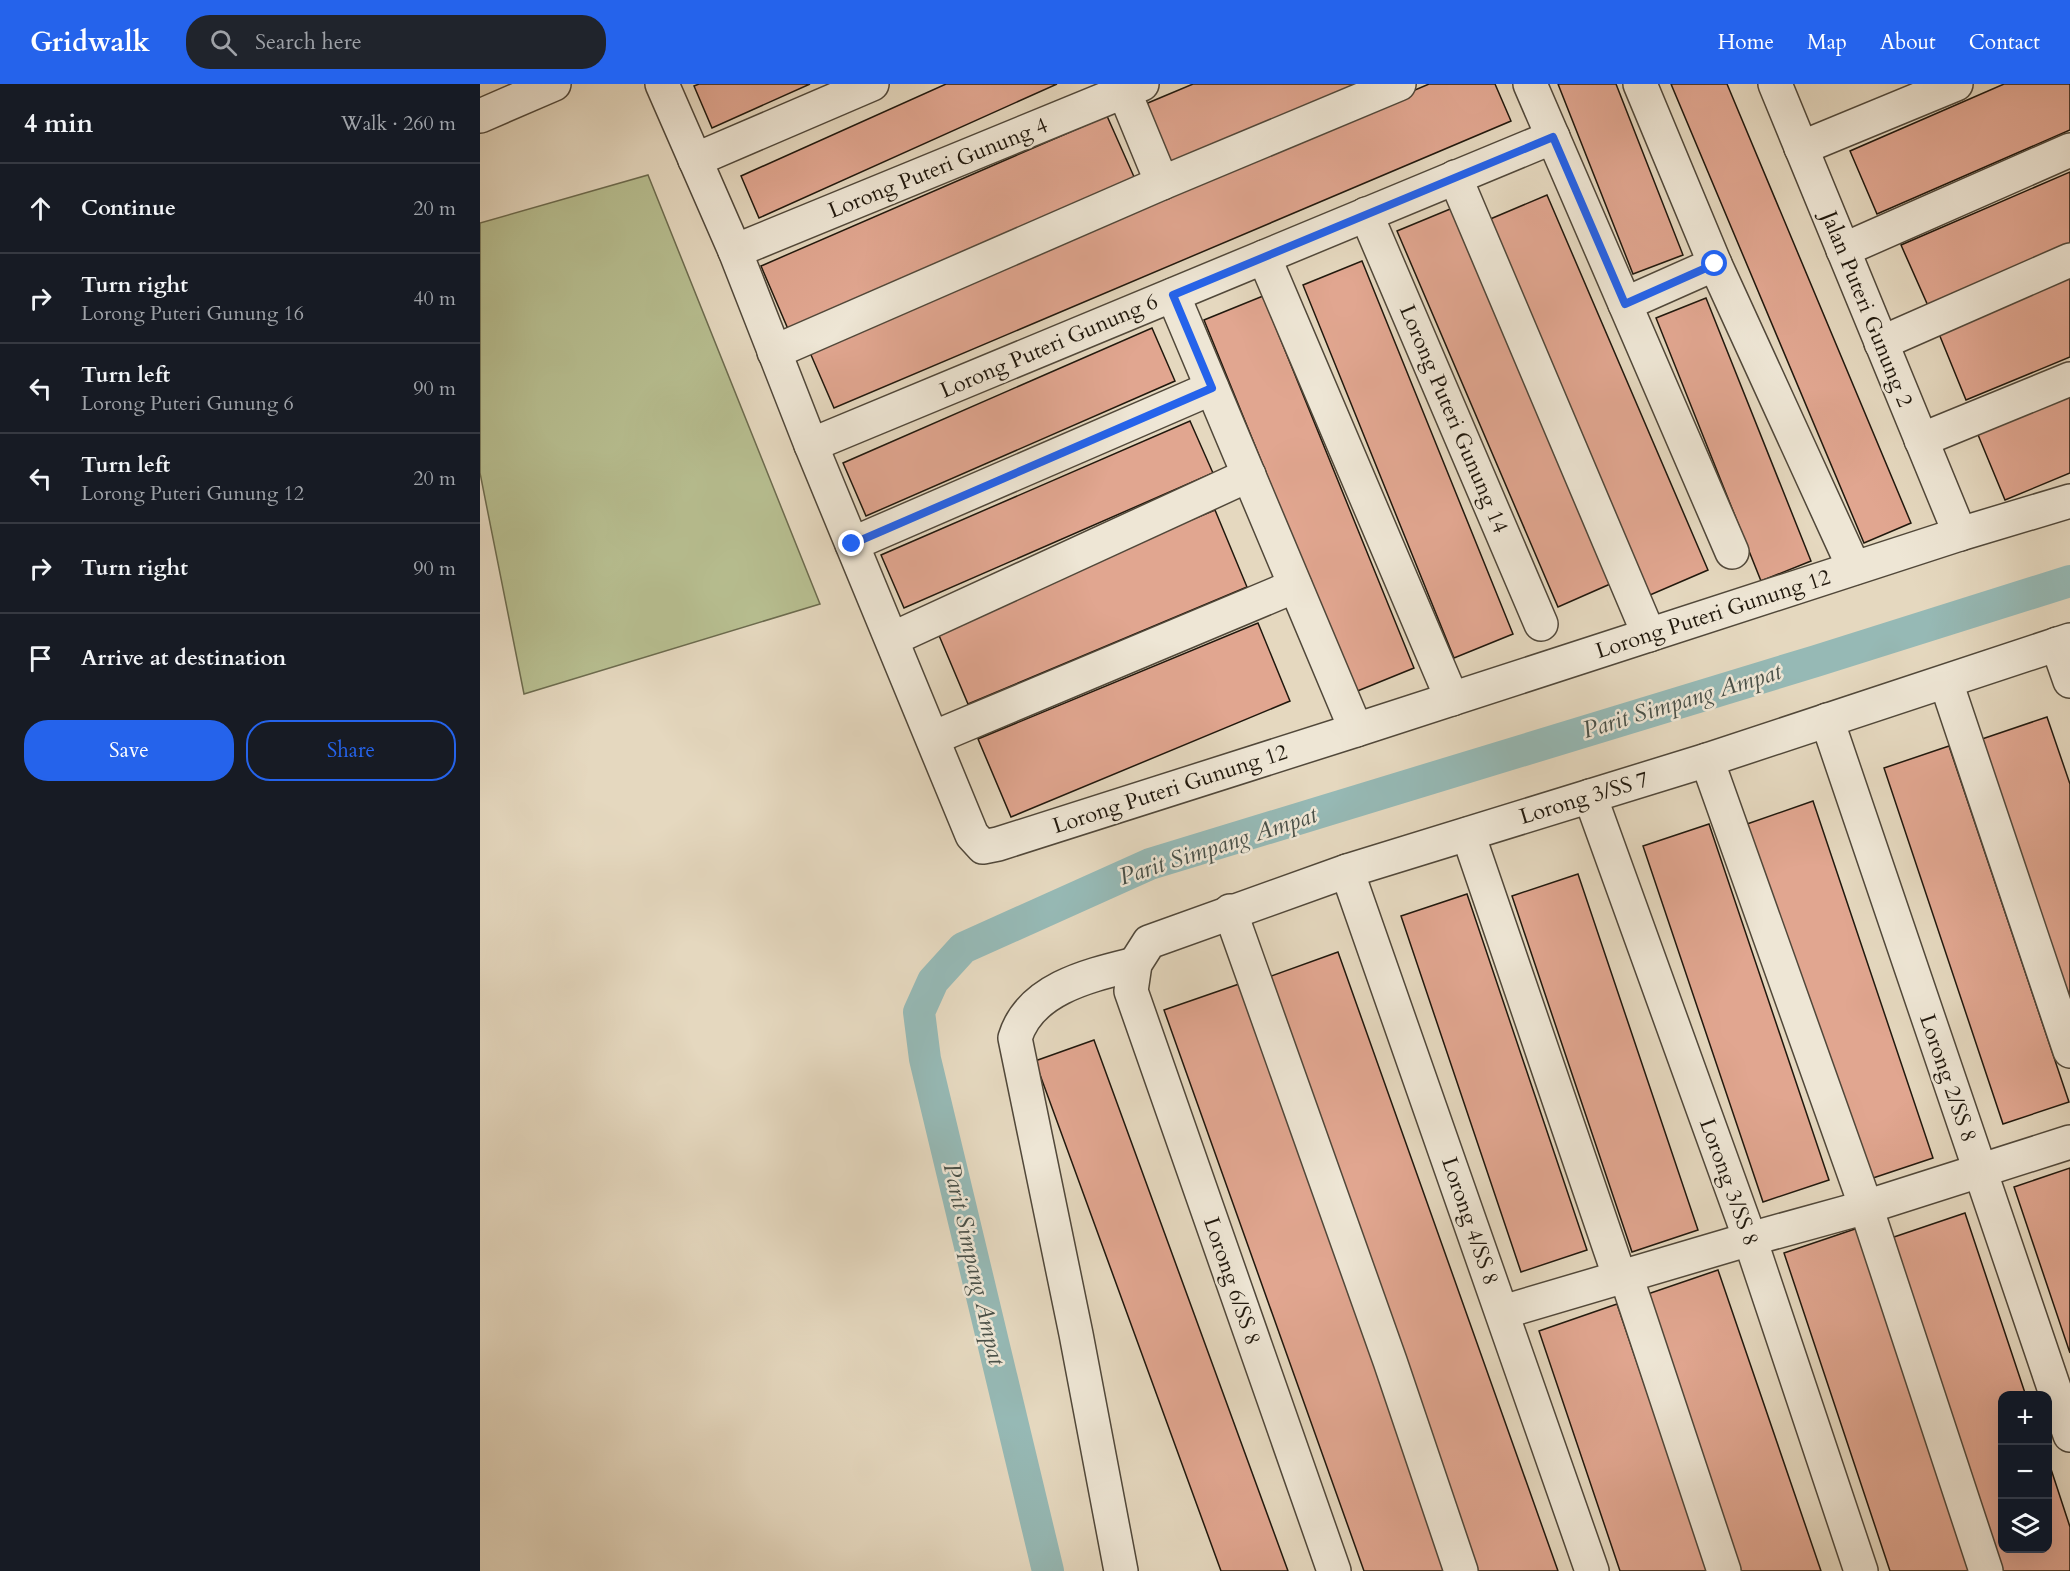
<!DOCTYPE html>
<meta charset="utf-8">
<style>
body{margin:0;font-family:Cardo,serif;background:#20242c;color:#f1f3f6}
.controls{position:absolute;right:18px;bottom:18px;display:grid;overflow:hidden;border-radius:12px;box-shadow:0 6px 24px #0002}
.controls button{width:54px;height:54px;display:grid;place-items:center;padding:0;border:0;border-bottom:2px solid #363941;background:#171b24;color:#f1f3f6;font:30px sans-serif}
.stop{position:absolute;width:18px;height:18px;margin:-14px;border:4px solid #2563eb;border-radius:50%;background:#fff}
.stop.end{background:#2563eb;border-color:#fff;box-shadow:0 2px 6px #0008}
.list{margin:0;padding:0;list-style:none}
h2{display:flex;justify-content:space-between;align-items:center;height:78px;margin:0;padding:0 24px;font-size:26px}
h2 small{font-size:20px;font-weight:400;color:#9ea1a6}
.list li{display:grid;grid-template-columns:39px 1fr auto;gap:18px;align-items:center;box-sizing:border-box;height:90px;padding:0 24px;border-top:2px solid #363941}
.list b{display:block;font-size:22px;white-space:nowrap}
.list p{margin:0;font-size:20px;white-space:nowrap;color:#9ea1a6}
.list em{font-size:20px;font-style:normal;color:#9ea1a6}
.actions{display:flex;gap:12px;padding:18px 24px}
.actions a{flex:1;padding:14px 0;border:2px solid #2563eb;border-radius:24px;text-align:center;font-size:21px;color:#2563eb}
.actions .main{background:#2563eb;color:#fff}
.icon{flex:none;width:33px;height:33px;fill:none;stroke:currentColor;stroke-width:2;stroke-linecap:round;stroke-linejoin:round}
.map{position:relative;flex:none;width:1590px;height:1487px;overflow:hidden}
header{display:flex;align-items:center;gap:36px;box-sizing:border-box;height:84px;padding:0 30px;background:#2563eb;color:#fff}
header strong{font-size:28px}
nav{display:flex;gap:33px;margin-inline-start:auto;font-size:21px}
.search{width:420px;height:54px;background:#20242c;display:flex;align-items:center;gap:15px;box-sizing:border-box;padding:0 21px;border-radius:24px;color:#9ea1a6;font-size:22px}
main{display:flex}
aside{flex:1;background:#171b24}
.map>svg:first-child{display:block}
</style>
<header>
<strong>Gridwalk</strong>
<div class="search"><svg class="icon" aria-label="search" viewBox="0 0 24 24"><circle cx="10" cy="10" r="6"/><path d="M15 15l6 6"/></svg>Search here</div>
<nav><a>Home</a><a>Map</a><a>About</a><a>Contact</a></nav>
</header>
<main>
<aside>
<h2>4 min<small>Walk · 260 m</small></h2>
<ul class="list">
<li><svg class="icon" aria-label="ahead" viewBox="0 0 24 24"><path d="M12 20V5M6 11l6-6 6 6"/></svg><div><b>Continue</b></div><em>20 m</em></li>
<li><svg class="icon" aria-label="right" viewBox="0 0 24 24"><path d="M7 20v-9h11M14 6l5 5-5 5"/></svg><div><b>Turn right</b><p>Lorong Puteri Gunung 16</p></div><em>40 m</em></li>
<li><svg class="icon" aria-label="left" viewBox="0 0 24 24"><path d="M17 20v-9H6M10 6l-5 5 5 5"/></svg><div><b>Turn left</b><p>Lorong Puteri Gunung 6</p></div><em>90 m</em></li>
<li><svg class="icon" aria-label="left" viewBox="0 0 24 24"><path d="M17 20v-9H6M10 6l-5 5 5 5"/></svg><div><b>Turn left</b><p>Lorong Puteri Gunung 12</p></div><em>20 m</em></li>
<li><svg class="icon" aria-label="right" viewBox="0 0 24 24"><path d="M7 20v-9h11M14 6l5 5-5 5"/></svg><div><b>Turn right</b></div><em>90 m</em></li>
<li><svg class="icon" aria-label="arrive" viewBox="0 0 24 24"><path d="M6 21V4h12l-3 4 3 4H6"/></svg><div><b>Arrive at destination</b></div></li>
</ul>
<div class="actions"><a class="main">Save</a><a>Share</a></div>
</aside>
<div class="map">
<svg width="1590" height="1487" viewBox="0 0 1590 1487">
<rect width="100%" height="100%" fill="#e5d8bf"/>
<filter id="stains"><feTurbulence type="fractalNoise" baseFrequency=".00333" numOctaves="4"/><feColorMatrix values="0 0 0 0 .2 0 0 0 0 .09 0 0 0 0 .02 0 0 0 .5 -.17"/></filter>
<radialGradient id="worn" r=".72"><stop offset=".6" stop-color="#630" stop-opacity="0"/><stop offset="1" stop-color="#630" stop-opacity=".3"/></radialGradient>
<polygon fill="#b7be90" stroke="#6c6b4e" stroke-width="1.5" points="168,91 340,520 44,610 0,389 0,139"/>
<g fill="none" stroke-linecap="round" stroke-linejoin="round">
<polyline stroke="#96b9b5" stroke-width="32" points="568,1487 445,975 439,928 453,897 483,864 670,780 1336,577 1590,497"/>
</g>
<g fill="#e1a690" stroke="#20180d" stroke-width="1.5">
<polygon points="219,0 330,0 232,44 214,2"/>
<polygon points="466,0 577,0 279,134 261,92"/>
<polygon points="713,0 888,0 689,84 663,21"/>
<polygon points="949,0 1015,0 1031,37 354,324 328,264"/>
<polygon points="1078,0 1136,0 1203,171 1153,190"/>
<polygon points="1191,0 1247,0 1431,439 1384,459"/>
<polygon points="1524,0 1590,0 1590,46 1397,130 1370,67"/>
<polygon points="627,32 655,95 308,245 281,182"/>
<polygon points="1590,88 1590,162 1449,224 1421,161"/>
<polygon points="1067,111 1228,486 1170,511 1008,136"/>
<polygon points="975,123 1137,497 1078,523 917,147"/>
<polygon points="882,177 1033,550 974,574 823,201"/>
<polygon points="1590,190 1590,273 1486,316 1457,245"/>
<polygon points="783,212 934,584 875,608 724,236"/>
<polygon points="1226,214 1331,477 1281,497 1176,234"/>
<polygon points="672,244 695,297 386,432 363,379"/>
<polygon points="1590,306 1590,389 1525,416 1496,346"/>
<polygon points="710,337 733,389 424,524 401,471"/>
<polygon points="735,426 767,503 488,620 455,542"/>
<polygon points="778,539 810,617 531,733 498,655"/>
<polygon points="1567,633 1590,700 1590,917 1502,655"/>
<polygon points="1469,662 1589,1018 1523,1040 1404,684"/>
<polygon points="1333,717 1453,1074 1387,1096 1267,740"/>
<polygon points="1229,740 1349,1096 1283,1118 1163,762"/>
<polygon points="1098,790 1218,1146 1152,1168 1032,812"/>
<polygon points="987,810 1107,1166 1041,1188 921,832"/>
<polygon points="858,868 1078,1487 994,1487 783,895"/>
<polygon points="759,900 968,1487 884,1487 684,926"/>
<polygon points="614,956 808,1487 741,1487 555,977"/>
<polygon points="1590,1084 1590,1269 1534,1103"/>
<polygon points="1485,1129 1546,1312 1522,1312 1522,1464 1568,1464 1568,1376 1590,1443 1590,1487 1522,1487 1411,1154"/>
<polygon points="1378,1144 1493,1487 1410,1487 1304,1169"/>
<polygon points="1238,1186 1341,1487 1253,1487 1159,1213"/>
<polygon points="1137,1220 1228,1487 1140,1487 1059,1247"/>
</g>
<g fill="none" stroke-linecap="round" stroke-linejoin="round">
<defs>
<g id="minor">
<polyline points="182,0 255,167 331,361 492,751 503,763 518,760 876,646 1480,450 1590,417"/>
<polyline points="1050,0 1252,468"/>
<polyline points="1160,0 1235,180 1374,484"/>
<polyline points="1295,0 1480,450"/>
<polyline points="644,7 682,99"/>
<polyline points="0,32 74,0"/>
<polyline points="1321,64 1476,0"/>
<polyline points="215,76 392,0"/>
<polyline points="975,93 1169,551"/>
<polyline points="886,130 1061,540"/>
<polyline points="1363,166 1590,66"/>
<polyline points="255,167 662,0"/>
<polyline points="784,173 972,615"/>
<polyline points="693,211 876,646"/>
<polyline points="1145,220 1235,180"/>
<polyline points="1401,259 1590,176"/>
<polyline points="294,268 682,99 919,0"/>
<polyline points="1441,356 1590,295"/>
<polyline points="331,361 1073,53"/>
<polyline points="372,460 732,304"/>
<polyline points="412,555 769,391"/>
<polyline points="1577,560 1590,597"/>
<polyline points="1466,598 1590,967"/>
<polyline points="1347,636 1590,1351"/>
<polyline points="453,654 815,502"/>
<polyline points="1227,676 1386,1123 1506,1487"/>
<polyline points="1110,712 1270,1155 1381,1487"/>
<polyline points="988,750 1140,1194"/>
<polyline points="867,787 1112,1487"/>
<polyline points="750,827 910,1277 981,1487"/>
<polyline points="1146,1192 1244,1487"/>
<polyline points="1023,1228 1270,1155 1386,1123 1590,1058"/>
<path d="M641,1487L596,1250L535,954C550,904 611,891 655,880"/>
<polyline points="854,1487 651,907 655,880 669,858 867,787 1227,676 1590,556"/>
</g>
</defs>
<use href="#minor" stroke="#51483a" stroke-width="36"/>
<use href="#minor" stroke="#eee6d5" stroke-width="33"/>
</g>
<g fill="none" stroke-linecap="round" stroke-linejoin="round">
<polyline stroke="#2563eb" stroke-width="8" points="372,460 732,304 693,211 1073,53 1145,220 1235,180"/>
</g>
<g text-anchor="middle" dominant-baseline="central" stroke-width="5" stroke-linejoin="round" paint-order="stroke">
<g font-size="22" fill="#20180d" stroke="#eee6d5">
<text transform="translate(458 84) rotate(-22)">Lorong Puteri Gunung 4</text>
<text transform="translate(1387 225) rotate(68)">Jalan Puteri Gunung 2</text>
<text transform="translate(569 262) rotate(-23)">Lorong Puteri Gunung 6</text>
<text transform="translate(974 335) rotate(67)">Lorong Puteri Gunung 14</text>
<text transform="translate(1233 530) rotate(-18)">Lorong Puteri Gunung 12</text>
<text transform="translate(690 705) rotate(-18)">Lorong Puteri Gunung 12</text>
<text transform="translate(1104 714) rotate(-17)">Lorong 3/SS 7</text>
<text transform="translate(1468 994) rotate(71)">Lorong 2/SS 8</text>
<text transform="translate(1249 1098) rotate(70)">Lorong 3/SS 8</text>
<text transform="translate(990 1137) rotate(71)">Lorong 4/SS 8</text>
<text transform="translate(752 1197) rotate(71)">Lorong 6/SS 8</text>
</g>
<g font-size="24" font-style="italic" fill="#495048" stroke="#eee6d5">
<text transform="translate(1202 617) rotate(-17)">Parit Simpang Ampat</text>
<text transform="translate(738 762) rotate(-18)">Parit Simpang Ampat</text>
<text transform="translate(494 1180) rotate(77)">Parit Simpang Ampat</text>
</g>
</g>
<rect width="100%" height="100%" filter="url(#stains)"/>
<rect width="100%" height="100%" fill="url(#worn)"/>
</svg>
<div class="controls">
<button>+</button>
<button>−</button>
<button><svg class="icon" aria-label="layers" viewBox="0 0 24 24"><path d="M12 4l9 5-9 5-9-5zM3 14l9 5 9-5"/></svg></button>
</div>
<div class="stop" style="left:1235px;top:180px"></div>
<div class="stop end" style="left:372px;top:460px"></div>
</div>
</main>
